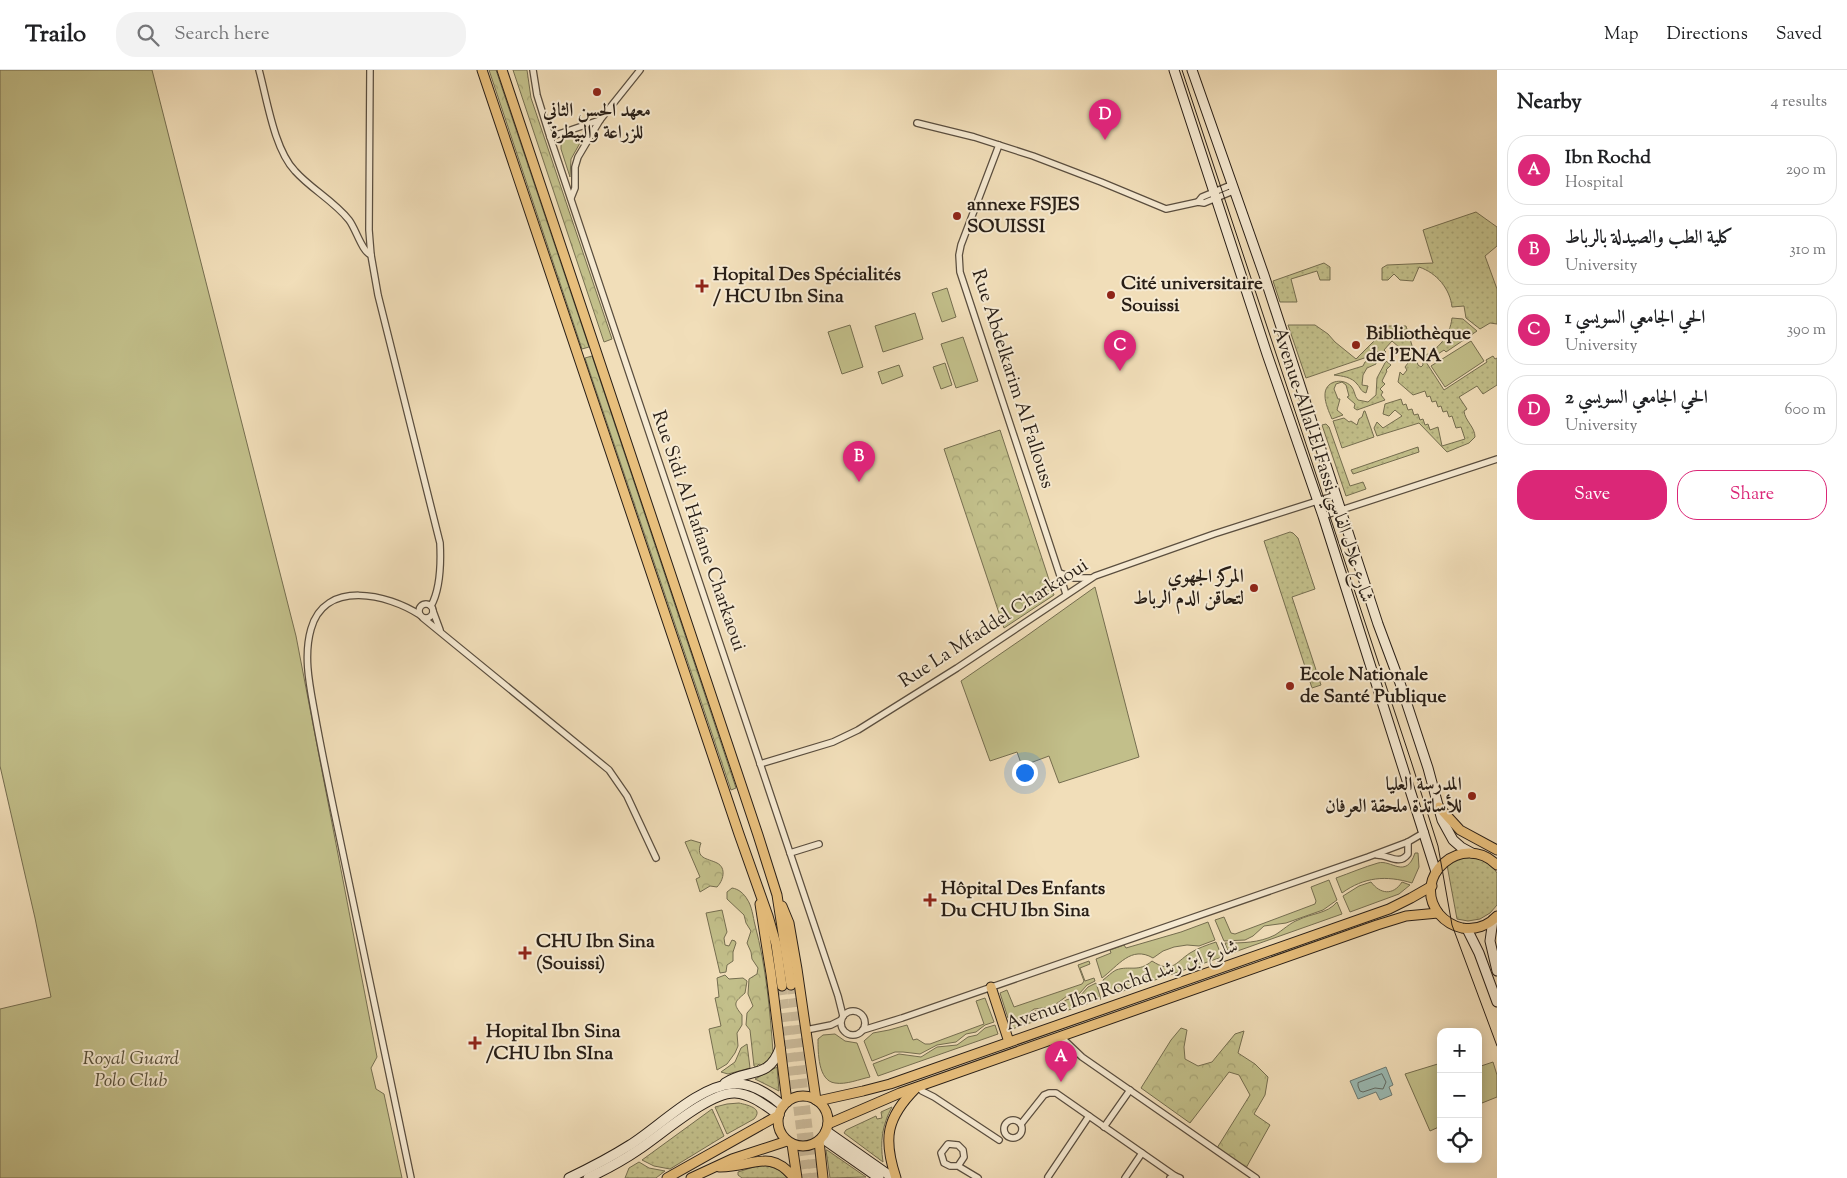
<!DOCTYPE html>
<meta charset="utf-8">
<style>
body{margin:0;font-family:"Sorts Mill Goudy",Amiri,serif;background:#f2f2f2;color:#202124}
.controls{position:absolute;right:15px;bottom:15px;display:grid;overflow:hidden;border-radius:10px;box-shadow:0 2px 12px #0003}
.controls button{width:45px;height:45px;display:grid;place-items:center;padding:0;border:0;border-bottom:1px solid #e0e0e0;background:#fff;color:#202124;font:25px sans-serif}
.you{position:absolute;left:1024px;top:702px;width:18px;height:18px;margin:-12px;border:4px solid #fff;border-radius:50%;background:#1a73e8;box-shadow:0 0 0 8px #1a73e833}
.badge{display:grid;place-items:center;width:32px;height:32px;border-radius:50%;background:#db2777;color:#fff;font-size:16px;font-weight:700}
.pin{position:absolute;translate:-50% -41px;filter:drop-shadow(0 1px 2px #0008)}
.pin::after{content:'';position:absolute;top:26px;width:18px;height:15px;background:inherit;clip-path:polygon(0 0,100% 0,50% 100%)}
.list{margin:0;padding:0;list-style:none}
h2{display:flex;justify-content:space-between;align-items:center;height:65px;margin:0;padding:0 20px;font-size:21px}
h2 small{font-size:16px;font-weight:400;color:#757577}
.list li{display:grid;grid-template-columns:32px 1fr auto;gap:15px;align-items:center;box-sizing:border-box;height:70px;margin:0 10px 10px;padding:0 10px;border:1px solid #e0e0e0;border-radius:20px}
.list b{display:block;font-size:19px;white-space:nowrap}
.list p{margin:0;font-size:16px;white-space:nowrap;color:#757577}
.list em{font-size:16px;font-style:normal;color:#757577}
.actions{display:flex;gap:10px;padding:15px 20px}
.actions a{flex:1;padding:11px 0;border:1px solid #db2777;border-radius:20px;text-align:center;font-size:18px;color:#db2777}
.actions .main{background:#db2777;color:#fff}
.icon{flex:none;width:28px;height:28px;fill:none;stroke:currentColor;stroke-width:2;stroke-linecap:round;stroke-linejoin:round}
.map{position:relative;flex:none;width:1497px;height:1108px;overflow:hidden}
header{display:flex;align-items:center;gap:30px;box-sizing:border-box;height:70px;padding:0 25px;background:#fff;border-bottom:1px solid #e0e0e0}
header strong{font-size:24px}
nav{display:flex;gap:28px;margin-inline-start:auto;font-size:18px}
.search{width:350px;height:45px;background:#f2f2f2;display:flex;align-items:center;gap:12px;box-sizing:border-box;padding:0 18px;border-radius:20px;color:#757577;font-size:19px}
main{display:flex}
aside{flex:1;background:#fff}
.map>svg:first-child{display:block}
</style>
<header>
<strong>Trailo</strong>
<div class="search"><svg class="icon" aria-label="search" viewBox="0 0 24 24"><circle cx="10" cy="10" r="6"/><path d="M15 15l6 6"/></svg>Search here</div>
<nav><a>Map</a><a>Directions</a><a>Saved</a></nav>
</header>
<main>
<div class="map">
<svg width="1497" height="1108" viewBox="0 0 1497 1108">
<defs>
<pattern id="grass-dots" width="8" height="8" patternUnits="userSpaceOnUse" patternTransform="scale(1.25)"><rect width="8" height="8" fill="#c2bf8a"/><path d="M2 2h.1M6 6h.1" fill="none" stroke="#a7a476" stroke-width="1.8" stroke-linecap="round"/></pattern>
<pattern id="forest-crowns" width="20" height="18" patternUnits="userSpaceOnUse" patternTransform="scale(1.25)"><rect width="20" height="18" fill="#c2bf8a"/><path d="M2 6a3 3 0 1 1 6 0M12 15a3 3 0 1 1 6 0" fill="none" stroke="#a7a476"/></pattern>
</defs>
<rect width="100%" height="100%" fill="#f1deb9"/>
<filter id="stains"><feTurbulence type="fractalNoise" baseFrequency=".004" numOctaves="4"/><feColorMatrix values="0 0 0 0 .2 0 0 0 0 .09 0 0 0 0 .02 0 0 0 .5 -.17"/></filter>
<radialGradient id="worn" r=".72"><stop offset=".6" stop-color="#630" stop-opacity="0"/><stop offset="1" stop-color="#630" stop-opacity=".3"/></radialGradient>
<g fill="url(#grass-dots)" stroke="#756e50">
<path d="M1476,142L1497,157V176L1485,186L1497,219V254L1490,253L1480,259L1466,248L1464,236L1452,237C1450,219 1437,203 1419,197L1413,211L1400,210L1394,204L1388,210H1382V198L1387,195L1433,193L1423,160Z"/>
<polygon points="1324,193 1330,197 1330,210 1320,210 1317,201 1291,209 1297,232 1280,232 1273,211"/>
<path d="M1452,248L1463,249L1477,261L1446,282L1444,280L1426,292L1444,320L1487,292L1486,290L1493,286L1495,289L1497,288V315L1483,324L1477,316L1459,327L1467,339L1464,341C1465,351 1475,357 1475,367L1469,373L1447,382L1419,353L1377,366L1374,358L1377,352L1383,358L1402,346L1395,340L1389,346L1383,344L1385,334L1401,329L1403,335L1406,334L1408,340L1412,339L1414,345L1418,344L1420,350L1423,349L1425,355L1428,354L1430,360L1438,357L1442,376L1465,369L1461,357L1456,358L1452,346L1449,347L1447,341L1443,342L1441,336L1438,337L1436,331L1432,332L1430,326L1427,327L1425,321L1413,325L1398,312L1400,302L1403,305L1407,300L1405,297L1408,293L1405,291L1409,286L1392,271L1384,280L1386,282L1384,284L1374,280L1373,285L1306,308L1288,255H1315L1328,264L1335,272L1356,289L1379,266L1374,262L1380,256H1406L1418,295L1421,297L1423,295L1422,287C1438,280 1450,266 1452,248Z"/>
<path d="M1372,289L1376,291V294L1367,298L1363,305L1362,315L1368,316L1366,323C1360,321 1361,318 1357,314C1352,307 1342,306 1334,305L1363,296L1365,292Z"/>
<path d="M1386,291L1391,295L1386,300L1387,301L1382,311L1385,314L1380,319L1383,322L1381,325L1385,330L1357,340L1354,338L1355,334L1347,327L1349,326L1346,315L1342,312L1336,314L1334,319L1338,329H1340L1337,340L1343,345L1332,349C1329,342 1325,333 1325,326C1324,311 1342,307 1351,316C1355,320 1354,326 1358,330L1368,332L1376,325L1377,308Z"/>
<polygon points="1364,341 1365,341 1374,367 1342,378 1333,351 1344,348 1349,352 1351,351 1357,355 1359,349 1362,347"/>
<polygon points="1326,354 1329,357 1350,416 1363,412 1366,419 1346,426 1322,355"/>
<polygon points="1418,377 1419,382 1353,404 1351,400"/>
<polygon points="1290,462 1293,463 1298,468 1315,519 1292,527 1321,615 1312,618 1264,471"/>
<polygon points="1462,787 1479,788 1493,797 1497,803 1497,835 1490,843 1480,849 1468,851 1457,849 1447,795"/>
<polygon points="777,997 779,1021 755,1009"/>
<path d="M739,1033C747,1035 764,1038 754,1049L727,1064L715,1037L727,1034Z"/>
<path d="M892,1037C882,1055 880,1072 883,1092L844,1063L846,1060L876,1046L877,1049L882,1048L881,1042Z"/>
<polygon points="712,1039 724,1066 670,1099 654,1096 642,1090"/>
<polygon points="826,1080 827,1080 866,1107 830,1108"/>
<polygon points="639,1092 649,1098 665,1101 656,1108 625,1108 629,1098"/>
<polygon points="766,1095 779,1100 787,1108 742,1108 738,1105 738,1102 757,1096"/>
</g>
<g fill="url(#forest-crowns)" stroke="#756e50">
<polygon points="489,0 496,0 589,277 582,279"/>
<polygon points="513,0 527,0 531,28 612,269 604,272"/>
<polygon points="592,286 736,718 731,720 585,288"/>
<polygon points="1000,360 1054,525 1004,558 944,379"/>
<path d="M691,770L701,773C695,789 707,788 717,793C727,798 723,811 717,817L710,816L700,822L696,809L700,807L685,772Z"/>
<path d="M732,818C739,819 744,824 747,829C752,836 753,847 755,855C766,896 770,940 773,982L769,990L761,995L759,994L756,997L754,996L750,960L746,955L747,943L753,936L748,924L749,909L757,904L758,898L752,889L751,882L747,873L751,861L746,853L744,845L727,829V822Z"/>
<polygon points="722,840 727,862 724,868 725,875 729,876 732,870 735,871 736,873 733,882 733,891 727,895 726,902 720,903 706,843"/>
<path d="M725,905L729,909L743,908L747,911L745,923C735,932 732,933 742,945V955L737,963L738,976L735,983L727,994L717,1000L709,959L721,956L715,928L719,927L717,908Z"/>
<polygon points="1181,958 1187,960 1184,977 1185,989 1198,996 1212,992 1235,964 1244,961 1238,983 1255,994 1268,1007 1265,1025 1254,1044 1270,1055 1246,1098 1217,1078 1250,1025 1239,1005 1229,1002 1190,1053 1141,1018 1171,970"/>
<polygon points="747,974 750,998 728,1004 721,1002 735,992 741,978"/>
</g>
<g fill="#c2bf8a" stroke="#756e50">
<polygon points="0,0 152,0 296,566 377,987 371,998 376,1019 384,1024 402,1108 0,1108 0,939 51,927 35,848 0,696"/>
<polygon points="584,63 585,64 571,89 570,107 561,79 561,73 566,69"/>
<polygon points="947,218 956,247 942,252 932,223"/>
<polygon points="915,243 923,269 883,282 875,256"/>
<polygon points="850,255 863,297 842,304 828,262"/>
<polygon points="963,267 978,311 956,318 941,274"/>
<polygon points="1471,271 1484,291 1445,317 1431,296"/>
<polygon points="945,293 952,315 941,319 933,297"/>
<polygon points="899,295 903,306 882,314 878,302"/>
<polygon points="1095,517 1139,687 1059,713 1049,686 1022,696 1017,682 990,691 961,611 1025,567"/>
<path d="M1415,783H1418L1419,797L1412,813C1386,805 1364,807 1342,823L1336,808C1350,803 1364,797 1378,793C1391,789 1406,810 1415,783Z"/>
<polygon points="1329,810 1337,830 1323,840 1286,853 1264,856 1253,866 1245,870 1224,871 1215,850 1224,847 1231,863 1235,864 1315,834 1316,831 1311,817"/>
<path d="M1371,812C1380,824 1393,826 1402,812L1410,815L1399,824L1350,842L1343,826L1359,816Z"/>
<path d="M1337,832L1342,844L1229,884L1225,873C1242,873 1259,873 1275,865C1283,860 1290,853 1298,850C1312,843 1327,844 1337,832Z"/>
<path d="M1208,852L1215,870L1199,876L1187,875L1174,877L1163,881L1153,888C1131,875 1118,896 1102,908L1096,889L1111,883L1110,880L1124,875L1126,878L1181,862Z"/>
<path d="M1216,872L1222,887L1114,924L1112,921L1109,922L1110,925L1108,926L1103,910C1107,907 1112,902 1116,900C1130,895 1138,903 1152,891C1172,904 1175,893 1190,883C1198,878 1207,875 1216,872Z"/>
<polygon points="1089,891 1090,894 1080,898 1085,911 1094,908 1095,911 1087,915 1079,924 1067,926 1052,937 1034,939 1021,949 1008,948 1000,923 1007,920 1014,937 1082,914 1084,911 1078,895"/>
<polygon points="1096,913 1101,929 1012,959 1008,950 1020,951 1035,941 1053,940 1066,930 1080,926 1088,917"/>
<polygon points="985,928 994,952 985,955 976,962 966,964 956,972 937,975 920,984 903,982 895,982 872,991 864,971 873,963 889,960 907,955 913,970 917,969 925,974 930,974 984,954 976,931"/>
<polygon points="995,955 998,964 878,1006 873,994 899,984 921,987 937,977 957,975 968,967 977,965 985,958"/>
<path d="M835,964L845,971L857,973L870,1007C860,1009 846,1015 835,1013C818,1011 818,982 818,969L823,965Z"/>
<polygon points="1493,992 1497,1005 1497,1027 1482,1033 1478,1021 1478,997"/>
<polygon points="1441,993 1441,1056 1430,1061 1405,1004"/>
</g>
<polygon fill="#9bbbb5" stroke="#6d7c75" points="1386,997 1393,1015 1389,1017 1392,1025 1380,1030 1376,1022 1358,1029 1350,1011"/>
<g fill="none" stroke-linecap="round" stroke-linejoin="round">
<polygon stroke="#626c66" stroke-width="1" points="1382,1004 1386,1012 1383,1019 1375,1018 1363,1022 1360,1021 1358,1016 1358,1013"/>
<g stroke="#c9b898" stroke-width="9" stroke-dasharray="9 4.5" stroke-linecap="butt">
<polyline points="791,915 814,1108"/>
<polyline points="782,916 807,1108"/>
</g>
<defs>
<g id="street">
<path d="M259,0C267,29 274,79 295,101C311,119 334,131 349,150C356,159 362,182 371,185"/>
<path d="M370,0L369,160L371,185L378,225L440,473C441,493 441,518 431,536"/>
<polyline points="533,0 537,25 550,67 838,926 843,946"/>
<polyline points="917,53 974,67 1033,86 1101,112 1166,139 1198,132 1204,133 1233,121"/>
<polyline points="550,67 600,50"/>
<polyline points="999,75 961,175 959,185 960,202 1066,524"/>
<polyline points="571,128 575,118 575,97 578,87 600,50 640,0"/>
<polyline points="1198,132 1202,127 1231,115"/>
<polyline points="1323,446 1497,389"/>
<polyline points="1060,503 1074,508 1090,508"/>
<circle cx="426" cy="541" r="7"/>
<polyline points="433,541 440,560"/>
<polyline points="423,548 609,700 627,726 656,788"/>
<polyline points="760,694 833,672 858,660 957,598 1095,506 1214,464 1336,425"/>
<polyline points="790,783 819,774"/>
<path d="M1377,785C1389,785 1399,796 1408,784V772"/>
<circle cx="853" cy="953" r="12"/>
<polyline points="806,960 831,955 841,950"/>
<polyline points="863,960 902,948 1368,787 1408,772 1425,762"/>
<polyline points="1060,966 1082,987 1256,1108"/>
<polyline points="918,1016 922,1021 934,1027 999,1070"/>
<circle cx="1013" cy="1059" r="9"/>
<polyline points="1021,1054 1044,1025 1049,1023 1056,1023 1175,1106"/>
<polyline points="1104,1057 1130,1020"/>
<polyline points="958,1096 964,1087 963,1080 958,1075 948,1074 941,1083 944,1093 950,1096 958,1096 978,1108"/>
<polyline points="1048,1107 1089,1046"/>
<path d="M411,1108C386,992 363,876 338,760C330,722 322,684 315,645C310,617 303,587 311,559C325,509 388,524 420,545"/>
<polyline points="1125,1108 1142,1083"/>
<polyline points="1170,1108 1175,1106 1180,1108"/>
</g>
<g id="secondary">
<polyline points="1174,0 1267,284 1323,446 1436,802"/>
<polyline points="1192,0 1264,205 1378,554 1400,613 1428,698 1442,750 1453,770 1461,777 1472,783"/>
<polyline points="1493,850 1490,871 1497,901"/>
<polyline points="1467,859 1479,883 1497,932"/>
<path d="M725,1013C748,998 769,1010 780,978"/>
<polyline points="826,1061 893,1108"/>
<polyline points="822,1068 879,1108"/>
<path d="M569,1108C590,1098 611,1087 630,1075C659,1057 697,1017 732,1014C751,1012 769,1024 783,1036"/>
<path d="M588,1108C605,1100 622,1091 638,1080C661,1065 709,1022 735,1023C752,1024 766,1036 779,1045"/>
</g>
<g id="primary">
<polyline points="482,0 739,764 768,846 776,874 782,916"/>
<polyline points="502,0 758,765 777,825 791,915"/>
<polyline points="1439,737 1460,760 1497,780"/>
<path d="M1497,795C1462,761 1410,807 1439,844C1445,851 1453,856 1462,858C1475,860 1488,856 1497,846"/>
<polyline points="760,834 771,904 787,1032"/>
<polyline points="782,836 789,853 797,899 816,1030"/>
<polyline points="991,917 1009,972"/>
<circle cx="803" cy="1051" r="25"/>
<polyline points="818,1031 863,1021 890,1014 1389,839 1411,828 1432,816"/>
<polyline points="828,1054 900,1023 1377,855 1406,846 1438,843"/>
<polyline points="819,1071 823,1108"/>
<polyline points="792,1074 797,1108"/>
<path d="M719,1097C751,1098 770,1077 794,1108"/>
<polyline points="667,1108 779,1045"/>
<polyline points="691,1108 732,1089 787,1071"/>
<path d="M896,1108C883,1069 886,1048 916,1018"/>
</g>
</defs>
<use href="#street" stroke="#5a4e3f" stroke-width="8"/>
<use href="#secondary" stroke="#281e16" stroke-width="11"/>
<use href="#primary" stroke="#281e16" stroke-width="11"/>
<use href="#street" stroke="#f6ead2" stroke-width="5.5"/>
<use href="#secondary" stroke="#f6ead2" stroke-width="9"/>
<use href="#primary" stroke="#e8bf7c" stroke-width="9"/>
<polyline stroke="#281e16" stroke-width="1" points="1182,0 1411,691 1438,776 1452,855 1497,976"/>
</g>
<g fill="#8f2418" stroke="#f6ead2" stroke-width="2">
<circle cx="597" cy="22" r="5"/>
<circle cx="957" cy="146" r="5"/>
<path d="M699.5 208.5h5v5h5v5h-5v5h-5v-5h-5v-5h5z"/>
<circle cx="1111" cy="225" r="5"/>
<circle cx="1356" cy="275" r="5"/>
<circle cx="1254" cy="518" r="5"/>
<circle cx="1290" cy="616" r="5"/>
<circle cx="1472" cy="726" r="5"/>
<path d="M927.5 822.5h5v5h5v5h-5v5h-5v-5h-5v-5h5z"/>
<path d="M522.5 875.5h5v5h5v5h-5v5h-5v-5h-5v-5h5z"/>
<path d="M472.5 965.5h5v5h5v5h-5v5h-5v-5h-5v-5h5z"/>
</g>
<g text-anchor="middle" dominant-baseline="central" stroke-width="4" stroke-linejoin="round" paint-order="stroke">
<g font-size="19" font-weight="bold" fill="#281e16" stroke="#f6ead2" text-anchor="start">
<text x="597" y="41" text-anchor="middle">معهد الحسن الثاني<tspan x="597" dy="22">للزراعة والبيطرة</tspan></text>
<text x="967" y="135">annexe FSJES<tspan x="967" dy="22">SOUISSI</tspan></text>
<text x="713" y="205">Hopital Des Spécialités<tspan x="713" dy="22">/ HCU Ibn Sina</tspan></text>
<text x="1121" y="214">Cité universitaire<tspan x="1121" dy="22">Souissi</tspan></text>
<text x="1366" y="264">Bibliothèque<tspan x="1366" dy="22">de l'ENA</tspan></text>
<text x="1244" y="507" text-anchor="end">المركز الجهوي<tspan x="1244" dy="22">لتحاقن الدم الرباط</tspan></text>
<text x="1300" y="605">Ecole Nationale<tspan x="1300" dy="22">de Santé Publique</tspan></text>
<text x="1462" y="715" text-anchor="end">المدرسة العليا<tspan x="1462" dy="22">للأساتذة ملحقة العرفان</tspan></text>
<text x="941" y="819">Hôpital Des Enfants<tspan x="941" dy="22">Du CHU Ibn Sina</tspan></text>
<text x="536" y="872">CHU Ibn Sina<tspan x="536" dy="22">(Souissi)</tspan></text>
<text x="486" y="962">Hopital Ibn Sina<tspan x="486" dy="22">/CHU Ibn SIna</tspan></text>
</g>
<g font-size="19" fill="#281e16" stroke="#f6ead2">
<text transform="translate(1012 309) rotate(72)">Rue Abdelkarim Al Fallouss</text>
<text transform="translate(1322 395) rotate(72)">Avenue Allal El Fassi شارع علال الفاسي</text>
<text transform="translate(698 461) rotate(71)">Rue Sidi Al Hafiane Charkaoui</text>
<text transform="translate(994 554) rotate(-33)">Rue La Mfaddel Charkaoui</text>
<text transform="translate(1122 916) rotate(-19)">Avenue Ibn Rochd شارع ابن رشد</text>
</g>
<g font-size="19" font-style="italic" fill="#564e39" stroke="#f6ead2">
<text x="131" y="989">Royal Guard<tspan x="131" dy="22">Polo Club</tspan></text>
</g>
</g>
<rect width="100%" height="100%" filter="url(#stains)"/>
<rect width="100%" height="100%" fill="url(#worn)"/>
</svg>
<div class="controls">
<button>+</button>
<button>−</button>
<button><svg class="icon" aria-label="locate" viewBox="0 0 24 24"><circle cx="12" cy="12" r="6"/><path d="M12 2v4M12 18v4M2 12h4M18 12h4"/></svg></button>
</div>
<div class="you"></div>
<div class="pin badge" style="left:1061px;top:1012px">A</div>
<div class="pin badge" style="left:859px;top:412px">B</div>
<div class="pin badge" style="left:1120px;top:301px">C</div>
<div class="pin badge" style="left:1105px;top:70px">D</div>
</div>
<aside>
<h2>Nearby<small>4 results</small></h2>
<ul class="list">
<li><span class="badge">A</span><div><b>Ibn Rochd</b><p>Hospital</p></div><em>290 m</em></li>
<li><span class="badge">B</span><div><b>كلية الطب والصيدلة بالرباط</b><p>University</p></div><em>310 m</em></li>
<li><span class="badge">C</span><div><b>الحي الجامعي السويسي 1</b><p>University</p></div><em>390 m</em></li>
<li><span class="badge">D</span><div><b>الحي الجامعي السويسي 2</b><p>University</p></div><em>600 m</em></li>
</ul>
<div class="actions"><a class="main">Save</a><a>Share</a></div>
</aside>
</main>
